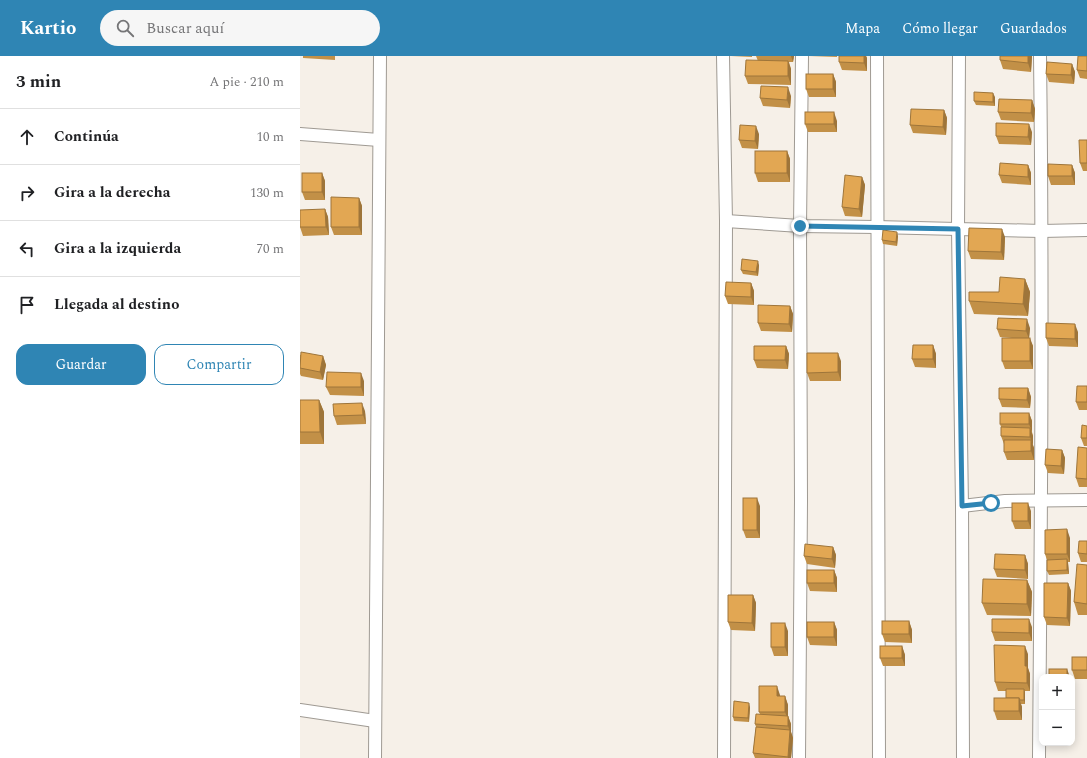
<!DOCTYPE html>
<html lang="es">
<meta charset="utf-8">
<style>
body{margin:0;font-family:Spectral,serif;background:#f6f6f6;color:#202124}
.controls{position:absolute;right:12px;bottom:12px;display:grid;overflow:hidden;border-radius:8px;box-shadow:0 2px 10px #0003}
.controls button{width:36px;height:36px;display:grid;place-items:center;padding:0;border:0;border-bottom:1px solid #e0e0e0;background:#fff;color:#202124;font:20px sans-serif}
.stop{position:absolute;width:12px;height:12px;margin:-9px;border:3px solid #2f85b4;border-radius:50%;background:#fff}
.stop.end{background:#2f85b4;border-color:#fff;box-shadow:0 1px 4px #0008}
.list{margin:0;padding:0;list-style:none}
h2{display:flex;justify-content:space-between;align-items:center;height:52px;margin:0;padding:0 16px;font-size:17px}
h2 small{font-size:13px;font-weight:400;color:#757577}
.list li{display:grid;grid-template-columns:26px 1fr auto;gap:12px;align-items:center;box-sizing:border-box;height:56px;padding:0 16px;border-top:1px solid #e0e0e0}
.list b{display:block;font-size:15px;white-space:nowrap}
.list em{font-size:13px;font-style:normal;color:#757577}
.actions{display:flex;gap:8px;padding:12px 16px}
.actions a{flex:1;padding:9px 0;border:1px solid #2f85b4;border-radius:12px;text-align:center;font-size:14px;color:#2f85b4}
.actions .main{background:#2f85b4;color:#fff}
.icon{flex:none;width:22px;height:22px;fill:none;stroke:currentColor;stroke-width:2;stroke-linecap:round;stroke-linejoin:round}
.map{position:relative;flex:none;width:787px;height:702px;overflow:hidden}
header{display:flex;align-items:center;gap:24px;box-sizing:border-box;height:56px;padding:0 20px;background:#2f85b4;color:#fff}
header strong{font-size:19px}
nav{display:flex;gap:22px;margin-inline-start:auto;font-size:14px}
.search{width:280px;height:36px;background:#f6f6f6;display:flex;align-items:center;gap:10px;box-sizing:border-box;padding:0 14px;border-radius:22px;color:#757577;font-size:15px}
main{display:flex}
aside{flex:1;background:#fff}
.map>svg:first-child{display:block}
</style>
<header>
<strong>Kartio</strong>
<div class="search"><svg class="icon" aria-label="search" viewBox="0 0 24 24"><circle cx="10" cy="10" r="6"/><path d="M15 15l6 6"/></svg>Buscar aquí</div>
<nav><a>Mapa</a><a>Cómo llegar</a><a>Guardados</a></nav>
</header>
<main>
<aside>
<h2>3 min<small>A pie · 210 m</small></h2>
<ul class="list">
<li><svg class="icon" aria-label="ahead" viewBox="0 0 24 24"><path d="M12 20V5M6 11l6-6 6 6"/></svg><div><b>Continúa</b></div><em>10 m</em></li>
<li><svg class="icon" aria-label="right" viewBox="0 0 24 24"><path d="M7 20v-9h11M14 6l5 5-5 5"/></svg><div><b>Gira a la derecha</b></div><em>130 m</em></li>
<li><svg class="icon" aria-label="left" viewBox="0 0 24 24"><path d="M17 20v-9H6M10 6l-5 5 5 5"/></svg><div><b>Gira a la izquierda</b></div><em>70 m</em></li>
<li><svg class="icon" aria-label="arrive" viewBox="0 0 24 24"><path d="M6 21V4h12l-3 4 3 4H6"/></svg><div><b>Llegada al destino</b></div></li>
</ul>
<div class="actions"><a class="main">Guardar</a><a>Compartir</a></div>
</aside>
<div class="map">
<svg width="787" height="702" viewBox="0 0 787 702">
<rect width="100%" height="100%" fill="#f6f0e8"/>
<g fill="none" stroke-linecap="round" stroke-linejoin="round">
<defs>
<g id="minor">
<polyline points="423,0 426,165 424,702"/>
<polyline points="577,0 579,702"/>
<polyline points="659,0 658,173 662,450 663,702"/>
<polyline points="0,78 79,84"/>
<polyline points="426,165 500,170 576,171 742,175 787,174"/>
<polyline points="662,450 705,445 787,444"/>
<polyline points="0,654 75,665"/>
<polyline points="75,702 80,0"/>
<polyline points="499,702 501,445 500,170 502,0"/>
<path d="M739,702C741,468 743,234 740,0"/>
</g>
</defs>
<use href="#minor" stroke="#9f9a93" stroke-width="14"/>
<use href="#minor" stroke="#fff" stroke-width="12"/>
</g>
<g fill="#c29047">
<polygon points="3,0 35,0 35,4 3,2"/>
<polygon points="431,0 452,0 452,1"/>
<polygon points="456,0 494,0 493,6 489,6 491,13 491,29 448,28 445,20 458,5"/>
<polygon points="509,0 537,0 537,1"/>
<polygon points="539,0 566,0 567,2 567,15 542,14 539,6"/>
<polygon points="700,0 732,0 731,16 703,13 700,4"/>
<polygon points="787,0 787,23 780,22 777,14"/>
<polygon points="772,8 775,16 774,28 749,26 746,18"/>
<polygon points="533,18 536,26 536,41 509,41 506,33"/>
<polygon points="491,40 490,52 463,50 460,42"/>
<polygon points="695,41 695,50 676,49 674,45"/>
<polygon points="732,44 735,53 734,66 701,64 698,56"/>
<polygon points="644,54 647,62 646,79 613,77 610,69"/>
<polygon points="537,65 537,76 508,76 505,68"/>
<polygon points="732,76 731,89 699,88 696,80"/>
<polygon points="459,78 458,93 442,92 439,84"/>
<polygon points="787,84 787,115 783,115 780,107"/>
<polygon points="487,95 490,103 490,126 458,126 455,117"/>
<polygon points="728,109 731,117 731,129 702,127 699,119"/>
<polygon points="772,109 775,117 775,129 751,129 748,120"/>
<polygon points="22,117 25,125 25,144 5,144 2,136"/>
<polygon points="562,121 565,129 562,161 545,160 542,151"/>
<polygon points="59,142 62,150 62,179 34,179 31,171"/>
<polygon points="25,153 28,161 29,179 3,180 0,171"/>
<polygon points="598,180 597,190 583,188 582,184"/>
<polygon points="705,181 704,204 671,203 668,195"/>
<polygon points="459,209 458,220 443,218 441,214"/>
<polygon points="725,223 730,236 728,260 674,258 669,245 699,236"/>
<polygon points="451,227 454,235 454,249 428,248 425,240"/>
<polygon points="490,250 493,258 492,276 461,275 458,267"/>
<polygon points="730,272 729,282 733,290 733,313 705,313 702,305 712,282 700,281 697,273"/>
<polygon points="778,276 778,291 749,290 746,282"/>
<polygon points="633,289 636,298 636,312 615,311 612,303"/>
<polygon points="486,290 489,298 488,313 457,312 454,304"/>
<polygon points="0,299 23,300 26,309 23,324 1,320 0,318"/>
<polygon points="541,305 541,325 510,325 507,317"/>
<polygon points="64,325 64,340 30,339 26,331"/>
<polygon points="787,330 787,354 779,354 776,346"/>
<polygon points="728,332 731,341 730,352 702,351 699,343"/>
<polygon points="0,344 19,344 24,356 24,388 0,388"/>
<polygon points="65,355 66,368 37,369 34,360"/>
<polygon points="729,357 732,365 732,376 733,380 733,389 734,392 734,404 707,404 704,396 704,388 701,380 701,371 700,368"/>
<polygon points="787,370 787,390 784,390 781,382"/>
<polygon points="787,392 787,431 779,431 776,422"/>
<polygon points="762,394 765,402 764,418 748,417 745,409"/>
<polygon points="460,450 460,482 446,482 443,474"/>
<polygon points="731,455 731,473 715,473 712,465"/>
<polygon points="770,482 770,506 768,506 769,518 749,519 747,515 747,504 745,498"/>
<polygon points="787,485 787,506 781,506 778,497"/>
<polygon points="533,491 536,499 535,512 507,508 504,500"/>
<polygon points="725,499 728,508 728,523 697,521 694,513"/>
<polygon points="787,509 787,559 778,559 774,546"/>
<polygon points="534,514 537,522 537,536 510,535 507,527"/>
<polygon points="727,524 732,536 731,560 687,559 682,547"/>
<polygon points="768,527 771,535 770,570 747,569 744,561"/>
<polygon points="453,539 456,547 455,575 431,574 428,566"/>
<polygon points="609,565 612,574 612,587 585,586 582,578"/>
<polygon points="534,566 537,574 537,590 510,589 507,581"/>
<polygon points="732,571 732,585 695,585 692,576"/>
<polygon points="488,575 488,600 474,600 471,591"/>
<polygon points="602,590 605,599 605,610 583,610 580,602"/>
<polygon points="728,598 728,612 730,618 730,635 725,635 725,648 721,648 722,651 722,664 697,664 694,655 706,642 706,635 698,635 695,626"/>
<polygon points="787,601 787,623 775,623 772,614"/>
<polygon points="480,639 480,640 485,640 488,649 488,660 491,668 491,676 493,682 491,702 455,702 453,697 456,671 455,668 460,658 459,656"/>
<polygon points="450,651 449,666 434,665 433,661"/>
</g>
<g fill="#9e753a">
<polygon points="491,0 494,0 493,6"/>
<polygon points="564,0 566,0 567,2 567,15 564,7"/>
<polygon points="728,0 732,0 731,16 728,7"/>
<polygon points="488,5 491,13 491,29 488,20"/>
<polygon points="772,8 775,16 774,28 771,19"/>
<polygon points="533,18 536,26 536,41 533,33"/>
<polygon points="488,31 491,40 490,52 487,44"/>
<polygon points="693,37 695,41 695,50 693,46"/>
<polygon points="732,44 735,53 734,66 731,57"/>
<polygon points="644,54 647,62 646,79 643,71"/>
<polygon points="534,56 537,65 537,76 534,68"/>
<polygon points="729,68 732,76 731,89 728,81"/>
<polygon points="456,70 459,78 458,93 455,85"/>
<polygon points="487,95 490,103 490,126 487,117"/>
<polygon points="728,109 731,117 731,129 728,121"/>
<polygon points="772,109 775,117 775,129 772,120"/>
<polygon points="22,117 25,125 25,144 22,136"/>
<polygon points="562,121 565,129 562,161 559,153"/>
<polygon points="59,142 62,150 62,179 59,171"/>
<polygon points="25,153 28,161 29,179 26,171"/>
<polygon points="702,173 705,181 704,204 701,196"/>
<polygon points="597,176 598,180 597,190 596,186"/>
<polygon points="458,205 459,209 458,220 456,216"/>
<polygon points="725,223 730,236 728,260 723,248"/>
<polygon points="451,227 454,235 454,249 451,241"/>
<polygon points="490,250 493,258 492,276 489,268"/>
<polygon points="727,263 730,272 729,283 726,275"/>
<polygon points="775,268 778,276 778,291 775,283"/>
<polygon points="730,282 733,290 733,313 730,305"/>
<polygon points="633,289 636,298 636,312 633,303"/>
<polygon points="486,290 489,298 488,313 485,304"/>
<polygon points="538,297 541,305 541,325 538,316"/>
<polygon points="23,300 26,309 23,324 20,316"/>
<polygon points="61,317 64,325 64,340 61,331"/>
<polygon points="728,332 731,341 730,352 727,344"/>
<polygon points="19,344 24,356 24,388 20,376"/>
<polygon points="62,347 65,355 66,368 63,359"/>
<polygon points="729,357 732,365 732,376 729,368"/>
<polygon points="730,372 733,380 733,389 730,381"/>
<polygon points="731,384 734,392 734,404 731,395"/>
<polygon points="762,394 765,402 764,418 761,410"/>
<polygon points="457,442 460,450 460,482 457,474"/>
<polygon points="728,447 731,455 731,473 728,465"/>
<polygon points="767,473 770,482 770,506 767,498"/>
<polygon points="533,491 536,499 535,512 532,503"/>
<polygon points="725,499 728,508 728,523 725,514"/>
<polygon points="767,503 768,507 769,518 767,514"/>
<polygon points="534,514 537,522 537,536 534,527"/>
<polygon points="727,524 732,536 731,560 727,548"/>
<polygon points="768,527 771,535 770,570 767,562"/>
<polygon points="453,539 456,547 455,575 452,567"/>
<polygon points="729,563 732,571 732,585 729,577"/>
<polygon points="609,565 612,574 612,587 609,578"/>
<polygon points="534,566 537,574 537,590 534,581"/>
<polygon points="485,567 488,575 488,600 485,591"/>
<polygon points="602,590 605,599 605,610 602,602"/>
<polygon points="725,590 728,598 728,612 730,618 730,635 727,627 725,610"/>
<polygon points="767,613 770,621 767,621"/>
<polygon points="477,630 480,639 480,649 477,640"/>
<polygon points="724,633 725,637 725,648 724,644"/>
<polygon points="485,640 488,649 488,660 491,668 491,676 493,682 491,702 488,702 488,701 490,676 488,670 488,664 485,656"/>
<polygon points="719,642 722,651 722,664 719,655"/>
<polygon points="449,647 450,651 449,666 448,662"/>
</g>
<g fill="#e2a753" stroke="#9e753a">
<polygon points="539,0 564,0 564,7 539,6"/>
<polygon points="700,0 728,0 728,7 700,4"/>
<polygon points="778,0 787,0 787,15 777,14"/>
<polygon points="446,4 488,5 488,20 445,20"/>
<polygon points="747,6 772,8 771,19 746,18"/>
<rect x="506" y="18" width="27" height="15"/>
<polygon points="461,30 488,31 487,44 460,42"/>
<polygon points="674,36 693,37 693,46 674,45"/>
<polygon points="699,43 732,44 731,57 698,56"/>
<polygon points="611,53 644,54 643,71 610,69"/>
<rect x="505" y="56" width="29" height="12"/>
<polygon points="696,67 729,68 728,81 696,80"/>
<polygon points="440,69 456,70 455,85 439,84"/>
<polygon points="779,84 787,84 787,107 780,107"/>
<rect x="455" y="95" width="32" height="22"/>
<polygon points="700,107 728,109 728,121 699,119"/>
<polygon points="748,108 772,109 772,120 748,120"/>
<rect x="2" y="117" width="20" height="19"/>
<polygon points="545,119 562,121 559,153 542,151"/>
<polygon points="31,141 59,142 59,171 31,171"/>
<polygon points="25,153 26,171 0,171 0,154"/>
<polygon points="669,172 702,173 701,196 668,195"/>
<polygon points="583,174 597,176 596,186 582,184"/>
<polygon points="442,203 458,205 456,216 441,214"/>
<polygon points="700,221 725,223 723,248 669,245 669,236 699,236"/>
<polygon points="426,226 451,227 451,241 425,240"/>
<polygon points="458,249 490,250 489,268 458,267"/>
<polygon points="698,262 727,263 726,275 697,273"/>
<polygon points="746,267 775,268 775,283 746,282"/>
<rect x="702" y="282" width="28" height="23"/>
<polygon points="613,289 633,289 633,303 612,303"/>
<polygon points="454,290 486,290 485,304 454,304"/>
<polygon points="1,296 23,300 20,316 0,312"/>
<polygon points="507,297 538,297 538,316 507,317"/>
<polygon points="27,316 61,317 61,331 26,331"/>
<polygon points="777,330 787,330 787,346 776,346"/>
<polygon points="699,332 728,332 727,344 699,343"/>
<polygon points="0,344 19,344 20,376 0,376"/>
<polygon points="62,347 63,359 34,360 33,348"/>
<rect x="700" y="357" width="29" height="11"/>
<polygon points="782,369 787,370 787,382 781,382"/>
<polygon points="701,371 730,372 730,381 701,380"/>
<polygon points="704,384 731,384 731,395 704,396"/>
<polygon points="778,391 787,392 787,423 776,422"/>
<polygon points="746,393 762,394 761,410 745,409"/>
<rect x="443" y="442" width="14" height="32"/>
<rect x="712" y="447" width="16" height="18"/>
<polygon points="767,473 767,498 745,498 745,474"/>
<polygon points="779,485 787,485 787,498 778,497"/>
<polygon points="505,488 533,491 532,503 504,500"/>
<polygon points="695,498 725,499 725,514 694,513"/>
<polygon points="767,503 767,514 747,515 747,504"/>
<polygon points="777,508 787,509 787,548 774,546"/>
<rect x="507" y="514" width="27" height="13"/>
<polygon points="683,523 727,524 727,548 682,547"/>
<polygon points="744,527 768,527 767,562 744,561"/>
<polygon points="428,539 453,539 452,567 428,566"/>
<polygon points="692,563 729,563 729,577 692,576"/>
<rect x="582" y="565" width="27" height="13"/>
<rect x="507" y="566" width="27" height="15"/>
<rect x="471" y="567" width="14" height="24"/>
<polygon points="694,589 725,590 725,610 727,610 727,627 695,626"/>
<rect x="580" y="590" width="22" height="12"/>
<rect x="772" y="601" width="15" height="13"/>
<rect x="749" y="613" width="18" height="8"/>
<polygon points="459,630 477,630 477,640 485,640 485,656 459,656"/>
<polygon points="706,633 724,633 724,644 720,644 719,642 706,642"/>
<rect x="694" y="642" width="25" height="13"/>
<polygon points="434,645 449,647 448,662 433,661"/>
<polygon points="456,658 488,660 488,670 455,668"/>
<polygon points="456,671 490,674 488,701 453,697"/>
</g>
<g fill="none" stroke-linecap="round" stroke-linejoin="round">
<polyline stroke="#2f85b4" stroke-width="5" points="500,170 658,173 662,450 691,447"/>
</g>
</svg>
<div class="controls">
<button>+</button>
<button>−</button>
</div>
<div class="stop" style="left:691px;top:447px"></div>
<div class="stop end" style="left:500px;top:170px"></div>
</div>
</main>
